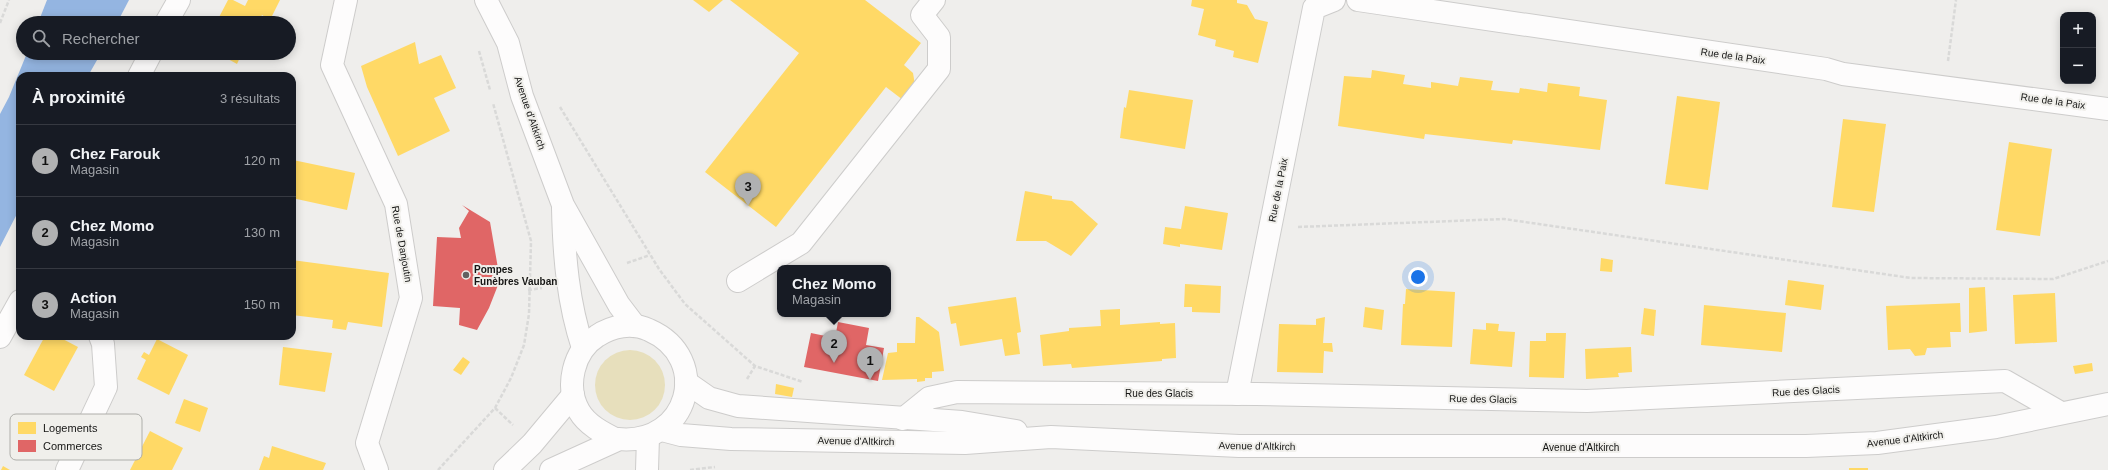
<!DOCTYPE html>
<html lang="fr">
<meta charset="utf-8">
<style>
body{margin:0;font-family:Helvetica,sans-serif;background:#20242c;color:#f1f3f6}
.controls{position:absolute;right:12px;top:12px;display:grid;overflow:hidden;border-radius:8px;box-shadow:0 2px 10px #0003}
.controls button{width:36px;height:36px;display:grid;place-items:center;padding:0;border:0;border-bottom:1px solid #363941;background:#171b24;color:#f1f3f6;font:20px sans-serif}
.you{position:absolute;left:1418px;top:277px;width:14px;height:14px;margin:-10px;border:3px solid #fff;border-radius:50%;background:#1a73e8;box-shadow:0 0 0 6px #1a73e833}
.badge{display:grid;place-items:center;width:26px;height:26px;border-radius:50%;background:#b0b1b2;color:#111;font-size:13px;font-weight:700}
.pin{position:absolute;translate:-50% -33px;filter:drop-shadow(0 1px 2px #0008)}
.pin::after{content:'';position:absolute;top:21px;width:14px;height:12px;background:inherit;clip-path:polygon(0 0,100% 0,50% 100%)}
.popup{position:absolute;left:777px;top:265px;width:114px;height:52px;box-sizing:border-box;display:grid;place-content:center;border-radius:8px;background:#171b24;filter:drop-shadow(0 1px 3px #0005);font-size:13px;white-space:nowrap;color:#9ea1a6}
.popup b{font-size:15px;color:#f1f3f6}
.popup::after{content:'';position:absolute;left:50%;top:100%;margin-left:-8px;border:8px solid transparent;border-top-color:#171b24}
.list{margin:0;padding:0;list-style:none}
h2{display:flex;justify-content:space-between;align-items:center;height:52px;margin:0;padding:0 16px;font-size:17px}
h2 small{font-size:13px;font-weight:400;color:#9ea1a6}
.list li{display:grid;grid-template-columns:26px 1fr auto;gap:12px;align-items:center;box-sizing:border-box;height:72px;padding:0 16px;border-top:1px solid #363941}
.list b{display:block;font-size:15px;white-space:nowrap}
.list p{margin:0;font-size:13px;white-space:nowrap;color:#9ea1a6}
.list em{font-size:13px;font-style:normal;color:#9ea1a6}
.icon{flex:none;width:22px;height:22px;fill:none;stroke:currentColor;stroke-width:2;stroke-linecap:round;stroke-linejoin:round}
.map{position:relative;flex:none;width:2108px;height:470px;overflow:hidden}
.search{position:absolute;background:#171b24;box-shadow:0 2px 10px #0003;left:16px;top:16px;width:280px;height:44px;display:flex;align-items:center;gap:10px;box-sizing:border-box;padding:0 14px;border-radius:22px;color:#9ea1a6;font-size:15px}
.panel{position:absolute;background:#171b24;box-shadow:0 2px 10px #0003;left:16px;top:72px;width:280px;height:268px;border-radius:12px}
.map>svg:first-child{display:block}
</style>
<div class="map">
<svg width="2108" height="470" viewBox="0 0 2108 470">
<rect width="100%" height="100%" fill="#efeeec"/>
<circle fill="#e7dfbc" cx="630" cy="385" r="35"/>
<g fill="#94b5e1">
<polygon points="47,0 129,0 117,23 38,23"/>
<polygon points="27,53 101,53 88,76 20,76 20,208 0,247 0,114 9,97"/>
</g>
<g fill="#ffd966">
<polygon points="228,0 233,0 245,6 248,0 280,0 270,20 262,15 258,23 216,23"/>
<polygon points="693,0 723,0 709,12"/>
<polygon points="730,0 865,0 921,43 904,65 913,73 915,85 903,100 886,87 776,227 705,172 799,53"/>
<polygon points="1192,0 1237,0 1237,3 1247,5 1255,19 1268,22 1258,63 1233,57 1234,51 1215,46 1216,40 1198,35 1204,9 1191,6"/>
<polygon points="415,42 419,64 441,55 456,88 434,98 450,131 398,156 367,87 361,66"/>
<polygon points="217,53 242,53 237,64"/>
<polygon points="1372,70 1405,75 1403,84 1431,88 1431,82 1458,86 1460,77 1493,81 1491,90 1519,93 1520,88 1547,92 1548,83 1580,87 1579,96 1607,100 1600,150 1513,140 1512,144 1425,134 1424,139 1338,126 1344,76 1371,78"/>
<polygon points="1129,90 1193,100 1185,149 1120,138 1124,107 1126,108"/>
<polygon points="1677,96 1720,102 1708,190 1665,184"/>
<polygon points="1843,119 1886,124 1874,212 1832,207"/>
<polygon points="2009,142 2052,149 2040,236 1996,230"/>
<polygon points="293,160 355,173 347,210 292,198"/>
<polygon points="1025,191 1052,196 1052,199 1072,201 1098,224 1071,256 1046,241 1016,241"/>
<polygon points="1185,206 1228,213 1222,250 1180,244 1180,247 1163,244 1165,227 1181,229"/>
<polygon points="1601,258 1613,260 1612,272 1600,271"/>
<polygon points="292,260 389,273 382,327 348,322 346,330 332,328 333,320 292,315"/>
<polygon points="1788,280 1824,285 1821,310 1785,305"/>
<polygon points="1185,284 1221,286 1220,313 1192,312 1192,307 1184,307"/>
<polygon points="1985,287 1987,331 1969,333 1969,288"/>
<polygon points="1406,289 1455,292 1452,347 1401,345 1403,304 1405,304"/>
<polygon points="2055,293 2057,342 2015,344 2013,295"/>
<polygon points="1016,297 1021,332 1017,333 1020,354 1005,356 1002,339 960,346 956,323 951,324 948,307"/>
<polygon points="1960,303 1961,332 1950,332 1951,347 1927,348 1925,355 1915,356 1910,349 1888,350 1886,306"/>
<polygon points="1704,305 1786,313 1782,352 1701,345"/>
<polygon points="1365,307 1384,310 1382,330 1363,327"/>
<polygon points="1644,308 1656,310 1654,336 1641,334"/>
<polygon points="1120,309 1120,325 1160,322 1160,324 1175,323 1176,358 1162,359 1162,361 1072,368 1071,364 1043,366 1040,335 1069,331 1069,328 1101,326 1100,310"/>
<polygon points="916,317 919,317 939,332 944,371 932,372 932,378 925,378 925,381 917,382 917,379 882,380 888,353 897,352 897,343 915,343"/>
<polygon points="1325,317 1323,343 1332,343 1333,352 1324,351 1323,373 1277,372 1279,324 1316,325 1316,319"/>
<polygon points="1486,323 1499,324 1498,331 1515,332 1512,367 1470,364 1473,329 1486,330"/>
<polygon points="1546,333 1566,333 1564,378 1529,377 1530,341 1546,341"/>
<polygon points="45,336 57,336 78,347 54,391 24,375"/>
<polygon points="157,339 188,355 169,395 137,379 146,360 141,357 144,352 149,355"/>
<polygon points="283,347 332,353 325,392 279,385"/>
<polygon points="1631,347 1632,372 1618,373 1619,377 1586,379 1585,349"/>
<polygon points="463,357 470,362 461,375 453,370"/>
<polygon points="2092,363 2093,371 2075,374 2073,366"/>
<polygon points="776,384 794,388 792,397 775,394"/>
<polygon points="184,399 208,408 200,432 175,423"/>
<polygon points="150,431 183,448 172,470 130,470"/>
<polygon points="272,446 326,463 323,470 259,470 264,456 269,458"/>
<polygon points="3,466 10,470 1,470"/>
<rect x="1849" y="468" width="19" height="2"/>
</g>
<g fill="#e06666">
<polygon points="462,205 490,222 500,280 489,308 477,330 459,325 460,308 433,306 437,237 461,238 459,228 469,211"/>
<polygon points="838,322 869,328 866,345 884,348 878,381 804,367 811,333 835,338"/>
</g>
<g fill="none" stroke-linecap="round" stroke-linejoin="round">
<defs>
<g id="minor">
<polyline points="346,0 332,65 396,204 411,298 367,443 377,470"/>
<polyline points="486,0 508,43 522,96 563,205 619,305 635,326"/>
<polyline points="1358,0 1826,69 1843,74 2108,109"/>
<polyline points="166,23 179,0"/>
<polyline points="139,76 151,53"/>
<path d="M563,208C564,256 568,303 583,348"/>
<polyline points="738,281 801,243 939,69 939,37 922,15 934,0"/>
<polyline points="0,337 20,301"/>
<polyline points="686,382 709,398 738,406 962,422 1016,431"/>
<polyline points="1237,394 1314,8 1334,0"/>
<polyline points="903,419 929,398 957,392 1256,394 1587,401 2005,381 2061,413"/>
<polyline points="662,430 681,435 731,439 965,443 1051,437 1239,446 1806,446 1877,443 1996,427 2108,404"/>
<polyline points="67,470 106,387 103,344 100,336"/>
<polyline points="505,470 532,444 573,395"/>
<path d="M551,470L617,440L618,439C689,446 713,358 649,330C632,322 612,326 597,336C573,351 565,387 579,411C587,425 603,433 617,440"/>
<polyline points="647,470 648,437"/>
</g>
</defs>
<use href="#minor" stroke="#cdcccb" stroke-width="24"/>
<g stroke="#d9d9d8" stroke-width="2.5" stroke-dasharray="4 2" stroke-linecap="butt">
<polyline points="0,23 9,0"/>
<polyline points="479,51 490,90"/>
<polyline points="1948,61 1956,0"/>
<polyline points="560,107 659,269 685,304 755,366 803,382"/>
<polyline points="1298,227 1504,219 1911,278 2053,279 2108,261"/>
<polyline points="627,263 650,255"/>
<polyline points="528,290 542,288"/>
<polyline points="747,379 755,366"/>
<polyline points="495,408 513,425"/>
<polyline points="438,470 495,408 511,378 524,345 529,314 531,241 493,103"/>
<polyline points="690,470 715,467"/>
</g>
<use href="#minor" stroke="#fdfcfc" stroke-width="22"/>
</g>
<circle fill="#616160" stroke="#f0efeb" stroke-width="1.5" cx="466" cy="275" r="4"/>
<g text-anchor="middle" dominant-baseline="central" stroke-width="4" stroke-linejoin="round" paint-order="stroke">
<g font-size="10" fill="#151514" stroke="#f0efeb">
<text transform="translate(1733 56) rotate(8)">Rue de la Paix</text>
<text transform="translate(2053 101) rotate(8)">Rue de la Paix</text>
<text transform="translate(530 113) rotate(71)">Avenue d'Altkirch</text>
<text transform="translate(1278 190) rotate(-79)">Rue de la Paix</text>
<text transform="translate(402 244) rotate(80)">Rue de Danjoutin</text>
<text transform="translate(1806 391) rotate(-3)">Rue des Glacis</text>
<text x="1159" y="393">Rue des Glacis</text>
<text transform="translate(1483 399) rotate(1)">Rue des Glacis</text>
<text transform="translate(1905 439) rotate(-7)">Avenue d'Altkirch</text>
<text transform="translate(856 441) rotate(1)">Avenue d'Altkirch</text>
<text transform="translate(1257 446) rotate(1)">Avenue d'Altkirch</text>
<text x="1581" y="447">Avenue d'Altkirch</text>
</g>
<g font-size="10" font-weight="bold" fill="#151514" stroke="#f0efeb" text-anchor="start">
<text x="474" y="269">Pompes<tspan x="474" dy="12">Funèbres Vauban</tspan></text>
</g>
</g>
<rect x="10" y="414" width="132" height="46" rx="6" fill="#f0efeb" stroke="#aeaeaa" stroke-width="1"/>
<rect x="18" y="422" width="18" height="12" fill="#ffd966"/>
<rect x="18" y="440" width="18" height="12" fill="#e06666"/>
<g font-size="11" fill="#151514">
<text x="43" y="432">Logements</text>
<text x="43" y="450">Commerces</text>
</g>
</svg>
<div class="controls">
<button>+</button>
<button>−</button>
</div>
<div class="you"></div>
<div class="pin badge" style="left:870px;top:380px">1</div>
<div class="pin badge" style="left:834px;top:363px">2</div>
<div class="popup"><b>Chez Momo</b>Magasin</div>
<div class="pin badge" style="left:748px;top:206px">3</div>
<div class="search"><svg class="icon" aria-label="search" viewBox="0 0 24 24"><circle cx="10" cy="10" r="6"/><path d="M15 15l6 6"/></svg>Rechercher</div>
<section class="panel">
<h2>À proximité<small>3 résultats</small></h2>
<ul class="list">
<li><span class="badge">1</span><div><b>Chez Farouk</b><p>Magasin</p></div><em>120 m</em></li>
<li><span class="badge">2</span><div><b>Chez Momo</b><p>Magasin</p></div><em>130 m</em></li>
<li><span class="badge">3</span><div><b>Action</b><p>Magasin</p></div><em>150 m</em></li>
</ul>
</section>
</div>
